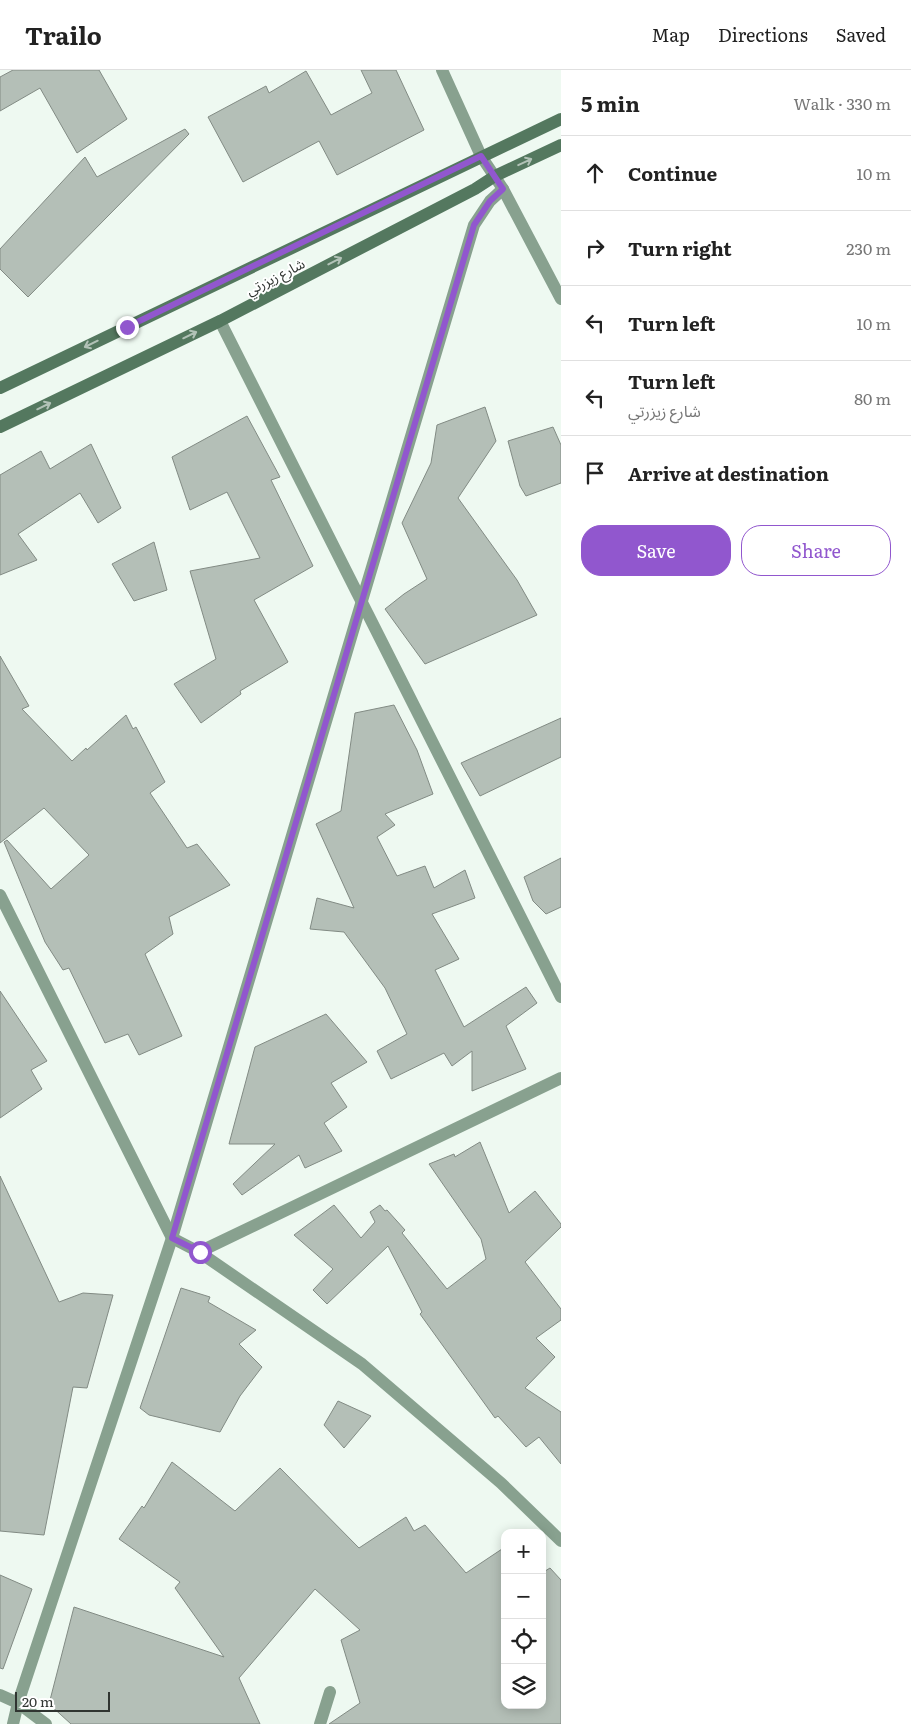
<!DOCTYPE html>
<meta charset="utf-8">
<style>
body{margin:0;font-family:Literata,"Noto Sans Arabic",serif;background:#f2f2f2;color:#222}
.controls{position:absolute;right:15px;bottom:15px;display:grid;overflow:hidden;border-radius:10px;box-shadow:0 2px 12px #0003}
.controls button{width:45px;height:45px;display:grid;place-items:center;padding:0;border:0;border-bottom:1px solid #e0e0e0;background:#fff;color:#222;font:25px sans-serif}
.scale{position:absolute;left:15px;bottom:12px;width:95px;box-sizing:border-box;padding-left:5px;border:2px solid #303531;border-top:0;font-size:14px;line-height:18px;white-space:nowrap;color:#303531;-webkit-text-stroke:4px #fff;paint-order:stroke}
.stop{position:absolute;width:15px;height:15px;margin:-11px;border:4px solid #9157ce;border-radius:50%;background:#fff}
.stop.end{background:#9157ce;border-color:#fff;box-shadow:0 1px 5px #0008}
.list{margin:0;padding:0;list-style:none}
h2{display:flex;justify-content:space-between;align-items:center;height:65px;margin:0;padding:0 20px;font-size:21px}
h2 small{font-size:16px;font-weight:400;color:#767676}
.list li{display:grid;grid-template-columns:32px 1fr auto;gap:15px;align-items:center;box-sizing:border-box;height:75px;padding:0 20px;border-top:1px solid #e0e0e0}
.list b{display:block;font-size:19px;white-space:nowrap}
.list p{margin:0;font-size:16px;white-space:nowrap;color:#767676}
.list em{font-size:16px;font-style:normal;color:#767676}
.actions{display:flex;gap:10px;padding:15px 20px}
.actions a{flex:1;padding:11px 0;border:1px solid #9157ce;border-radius:20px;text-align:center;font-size:18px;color:#9157ce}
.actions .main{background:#9157ce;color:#fff}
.icon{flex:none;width:28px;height:28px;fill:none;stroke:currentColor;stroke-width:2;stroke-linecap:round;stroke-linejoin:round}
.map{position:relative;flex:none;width:561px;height:1654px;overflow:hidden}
header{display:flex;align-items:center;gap:30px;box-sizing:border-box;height:70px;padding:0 25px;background:#fff;border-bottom:1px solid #e0e0e0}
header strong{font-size:24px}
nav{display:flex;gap:28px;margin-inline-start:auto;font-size:18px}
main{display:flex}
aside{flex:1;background:#fff}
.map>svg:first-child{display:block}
</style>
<header>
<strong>Trailo</strong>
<nav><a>Map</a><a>Directions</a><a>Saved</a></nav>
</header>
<main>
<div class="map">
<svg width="561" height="1654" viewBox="0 0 561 1654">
<rect width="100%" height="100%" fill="#eef9f1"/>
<g fill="#b4bfb7" stroke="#828b84">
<polygon points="13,0 99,0 127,49 77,83 40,18 0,41 0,7"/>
<polygon points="361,0 396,0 424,60 337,105 319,71 243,112 208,47 266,16 269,23 306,1 331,45 372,23"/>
<polygon points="185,59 189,64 28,227 0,199 0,179 85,87 97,107"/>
<polygon points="485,337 496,371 458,428 517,510 537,545 425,594 385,539 404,524 427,509 402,453 431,393 437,355"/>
<polygon points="247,346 280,407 271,410 313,496 254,530 288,592 240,621 241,624 201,653 174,614 216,589 190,501 260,488 227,422 190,440 172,387"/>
<polygon points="553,357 561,375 561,413 526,426 520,416 508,371"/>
<polygon points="91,374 121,438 98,453 80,423 18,464 37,490 0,505 0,405 41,381 50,399"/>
<polygon points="154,472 167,520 134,531 112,494"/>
<polygon points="0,586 29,636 22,639 72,691 86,678 87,680 126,645 133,659 136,657 165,712 150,723 187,778 197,774 230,815 169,847 173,864 145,884 182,966 139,985 128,964 105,973 69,898 63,900 45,872 4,772 7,770 51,819 89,785 44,738 0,773"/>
<polygon points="394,635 417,680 433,724 385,744 395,755 377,767 397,806 425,796 434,818 465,800 475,828 432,844 459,889 435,900 464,957 526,917 537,933 506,956 526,999 472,1021 472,981 452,996 444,983 391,1009 377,981 407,964 385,918 344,862 310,859 317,828 354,838 316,754 341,741 355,643"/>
<polygon points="561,648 561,687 480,726 461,693"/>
<polygon points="561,788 561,837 546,844 533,831 524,807"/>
<polygon points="0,921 47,991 31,1000 42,1019 0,1048"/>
<polygon points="326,944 367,992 331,1013 347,1037 324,1053 342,1081 305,1098 299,1085 242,1125 233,1114 275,1074 229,1074 255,977"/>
<polygon points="480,1072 509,1143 535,1121 561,1154 561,1157 525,1192 561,1239 561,1250 536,1268 555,1287 525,1318 561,1342 561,1394 539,1367 526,1377 498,1346 495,1348 420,1244 422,1242 388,1176 327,1234 313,1220 333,1199 294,1165 334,1135 361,1168 375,1152 370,1142 380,1135 385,1141 387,1140 405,1160 402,1163 447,1219 486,1189 481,1169 429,1094 454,1084 455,1087"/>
<polygon points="0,1106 59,1232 83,1223 113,1225 87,1318 73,1317 44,1465 0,1461"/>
<polygon points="181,1218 210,1227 208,1232 256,1260 239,1274 262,1297 240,1326 220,1362 149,1345 140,1338"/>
<polygon points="338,1331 371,1346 344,1378 324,1355"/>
<polygon points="172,1392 235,1441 280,1398 359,1478 406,1447 414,1461 425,1455 466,1503 505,1477 505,1635 542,1635 542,1503 550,1498 561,1510 561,1654 329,1654 360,1633 341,1570 360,1560 315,1519 239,1608 260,1654 71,1654 49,1634 74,1537 224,1587 175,1518 180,1512 119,1469 142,1436 144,1438"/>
<polygon points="0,1505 32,1519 3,1599 0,1598"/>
</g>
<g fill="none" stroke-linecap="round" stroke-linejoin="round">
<polyline stroke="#88a18f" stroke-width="12" points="320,1654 330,1622"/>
<g stroke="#88a18f" stroke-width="12">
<polyline points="442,0 481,86 503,119 561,229"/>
<polyline points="220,251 561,927"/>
<polyline points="0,825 172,1168 199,1182 362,1294 501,1413 561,1471"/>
<polyline points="199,1182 561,1008"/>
<polyline points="0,1625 18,1633 46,1654"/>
<polyline points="13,1654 18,1633 172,1168 474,155 490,131 503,119"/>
</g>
<g stroke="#54785f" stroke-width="12">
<polyline points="0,318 561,49"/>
<polyline points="0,357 220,251 475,119 495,106 561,75"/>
</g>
</g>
<defs><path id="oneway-shaft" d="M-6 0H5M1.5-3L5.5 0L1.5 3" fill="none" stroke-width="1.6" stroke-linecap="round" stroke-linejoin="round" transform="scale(1.25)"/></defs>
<g stroke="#b2c2b7">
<use href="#oneway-shaft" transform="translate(525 92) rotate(-25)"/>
<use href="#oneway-shaft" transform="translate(335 191) rotate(-27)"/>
<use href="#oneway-shaft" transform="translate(190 265) rotate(-26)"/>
<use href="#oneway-shaft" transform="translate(91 274) rotate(154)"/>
<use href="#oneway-shaft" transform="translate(44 336) rotate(-26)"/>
</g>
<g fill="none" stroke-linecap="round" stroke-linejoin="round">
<polyline stroke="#9157ce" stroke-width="6" points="127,257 481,86 503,119 490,131 474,155 172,1168 200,1182"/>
</g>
<g text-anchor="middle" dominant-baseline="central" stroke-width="4" stroke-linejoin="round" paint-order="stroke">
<g font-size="14" fill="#303531" stroke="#fff">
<text transform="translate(275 206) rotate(-27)">شارع زيزرتي</text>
</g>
</g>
</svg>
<div class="controls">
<button>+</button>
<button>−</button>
<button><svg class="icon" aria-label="locate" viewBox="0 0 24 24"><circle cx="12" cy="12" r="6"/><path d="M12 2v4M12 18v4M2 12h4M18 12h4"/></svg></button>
<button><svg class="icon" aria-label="layers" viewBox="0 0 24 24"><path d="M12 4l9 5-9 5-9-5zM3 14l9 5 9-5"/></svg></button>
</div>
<div class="scale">20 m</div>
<div class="stop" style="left:200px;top:1182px"></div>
<div class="stop end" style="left:127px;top:257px"></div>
</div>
<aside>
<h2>5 min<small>Walk · 330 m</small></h2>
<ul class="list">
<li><svg class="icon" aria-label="ahead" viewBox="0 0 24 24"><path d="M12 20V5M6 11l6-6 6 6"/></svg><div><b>Continue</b></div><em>10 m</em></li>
<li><svg class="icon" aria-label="right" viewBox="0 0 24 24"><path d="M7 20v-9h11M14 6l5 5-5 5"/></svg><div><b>Turn right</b></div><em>230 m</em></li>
<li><svg class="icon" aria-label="left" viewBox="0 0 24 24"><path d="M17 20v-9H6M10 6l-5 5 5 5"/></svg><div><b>Turn left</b></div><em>10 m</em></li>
<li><svg class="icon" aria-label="left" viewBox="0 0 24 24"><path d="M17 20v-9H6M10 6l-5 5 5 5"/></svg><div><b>Turn left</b><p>شارع زيزرتي</p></div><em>80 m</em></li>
<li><svg class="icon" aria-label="arrive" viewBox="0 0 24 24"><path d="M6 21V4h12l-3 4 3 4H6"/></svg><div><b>Arrive at destination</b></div></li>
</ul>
<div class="actions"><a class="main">Save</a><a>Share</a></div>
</aside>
</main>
